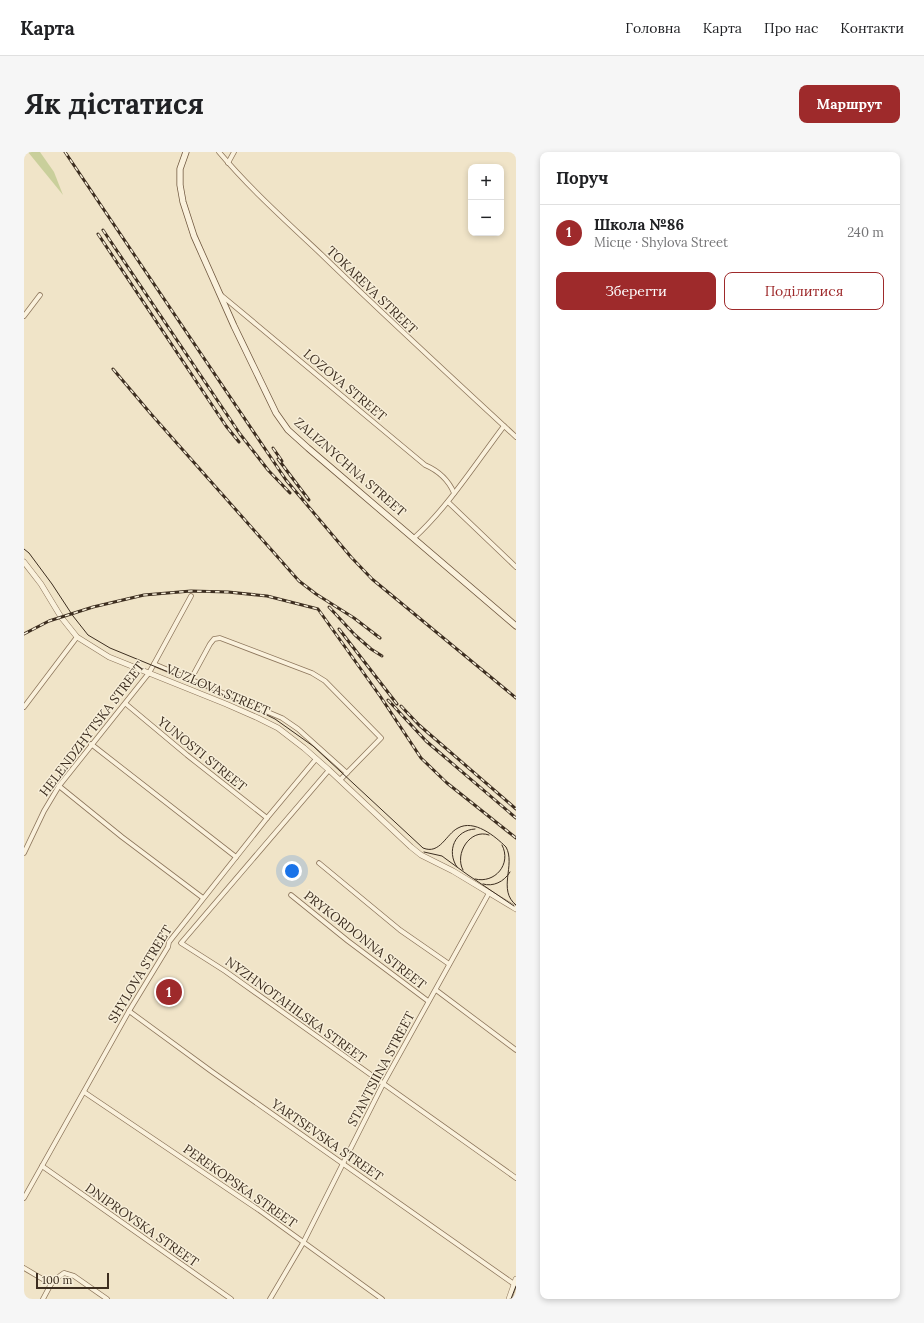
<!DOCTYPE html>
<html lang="uk">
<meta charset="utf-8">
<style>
body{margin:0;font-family:Lora,serif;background:#f6f6f6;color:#202124}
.controls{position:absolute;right:12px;top:12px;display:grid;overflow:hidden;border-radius:8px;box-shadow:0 2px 6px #0003}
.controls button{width:36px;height:36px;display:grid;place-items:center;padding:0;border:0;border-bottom:1px solid #e0e0e0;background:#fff;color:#202124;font:20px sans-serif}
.scale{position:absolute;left:12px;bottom:10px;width:73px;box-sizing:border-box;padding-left:4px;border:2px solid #3d2e20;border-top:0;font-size:11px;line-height:14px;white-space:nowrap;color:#3d2e20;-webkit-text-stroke:3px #f7eed8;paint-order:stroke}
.you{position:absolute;left:268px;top:719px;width:14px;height:14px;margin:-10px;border:3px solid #fff;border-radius:50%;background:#1a73e8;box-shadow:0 0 0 6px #1a73e833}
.badge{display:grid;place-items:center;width:26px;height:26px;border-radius:50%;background:#9e2a2b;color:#fff;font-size:13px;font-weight:700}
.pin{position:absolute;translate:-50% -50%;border:2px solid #fff;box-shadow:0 1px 4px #0006}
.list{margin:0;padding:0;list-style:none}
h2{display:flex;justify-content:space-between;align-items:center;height:52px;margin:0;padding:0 16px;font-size:17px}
h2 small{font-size:13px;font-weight:400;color:#757577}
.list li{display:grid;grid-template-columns:26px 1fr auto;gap:12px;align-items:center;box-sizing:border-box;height:56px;padding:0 16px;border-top:1px solid #e0e0e0}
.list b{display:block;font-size:15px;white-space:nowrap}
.list p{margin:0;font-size:13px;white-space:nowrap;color:#757577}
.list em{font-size:13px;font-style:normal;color:#757577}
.actions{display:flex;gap:8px;padding:12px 16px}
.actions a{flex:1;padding:9px 0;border:1px solid #9e2a2b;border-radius:8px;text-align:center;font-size:14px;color:#9e2a2b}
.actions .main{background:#9e2a2b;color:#fff}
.map{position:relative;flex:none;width:492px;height:1147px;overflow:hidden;border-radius:8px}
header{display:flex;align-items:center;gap:24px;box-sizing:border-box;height:56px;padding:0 20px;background:#fff;border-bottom:1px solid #e0e0e0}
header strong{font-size:19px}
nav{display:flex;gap:22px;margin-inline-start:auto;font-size:14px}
.intro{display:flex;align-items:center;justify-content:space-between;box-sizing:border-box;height:96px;padding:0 24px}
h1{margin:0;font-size:28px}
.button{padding:10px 18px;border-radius:8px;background:#9e2a2b;color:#fff;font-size:14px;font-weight:700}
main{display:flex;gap:24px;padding:0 24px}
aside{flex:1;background:#fff;border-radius:8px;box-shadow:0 2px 6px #0003}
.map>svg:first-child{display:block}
</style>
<header>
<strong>Карта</strong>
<nav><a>Головна</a><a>Карта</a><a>Про нас</a><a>Контакти</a></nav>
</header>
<div class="intro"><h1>Як дістатися</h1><a class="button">Маршрут</a></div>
<main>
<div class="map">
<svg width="492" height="1147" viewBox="0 0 492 1147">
<rect width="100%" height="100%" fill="#f0e4c8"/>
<polygon fill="#c9cf9b" points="4,0 16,0 30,20 39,43"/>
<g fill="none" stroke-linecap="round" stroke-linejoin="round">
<defs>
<g id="minor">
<path d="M195,0C226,37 263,70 298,103C362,165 427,225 492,285"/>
<polyline points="204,11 210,0"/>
<path d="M197,143L401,313C415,319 424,327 430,341"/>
<polyline points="0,164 16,143"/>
<polyline points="424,350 492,415"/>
<path d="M390,386C424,355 452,311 480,274"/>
<polyline points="130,512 258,566 274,577 323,621"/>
<polyline points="167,527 186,492 190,487 196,486 288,521 301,529 357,586 316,628"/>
<polyline points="102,552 163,603 243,666"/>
<polyline points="0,555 53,485"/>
<polyline points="67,592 212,705"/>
<polyline points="305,618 157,791 201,819 492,1026"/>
<polyline points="35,634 98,685 179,746"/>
<polyline points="0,701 20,659 35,634 125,521 167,444"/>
<polyline points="295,711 376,778 425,812"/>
<polyline points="267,743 324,789 404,849"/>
<polyline points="412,838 492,898"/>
<polyline points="105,859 187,919 490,1132"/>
<polyline points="60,940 235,1058 358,1147"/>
<polyline points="18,1014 207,1147"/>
<polyline points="0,1046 105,859 144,795 145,790 243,666 292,607"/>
<polyline points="0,1116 27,1132 33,1126 40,1121 50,1124 83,1147"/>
<polyline points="19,1147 27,1132"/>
<polyline points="246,1147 279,1091 359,932 465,741"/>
</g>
<g id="tertiary">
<polyline points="0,410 17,432 37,465 53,485 85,505 202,552 234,566 254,576 280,596 305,618 387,695 397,703 429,719 492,757"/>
<polyline points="485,1147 492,1127"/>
</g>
<polyline id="secondary" points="162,0 156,17 156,33 159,50 170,84 210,174 252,261 264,278 284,296 492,474"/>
</defs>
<use href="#minor" stroke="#8d765c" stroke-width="5.5"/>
<use href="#tertiary" stroke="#8d765c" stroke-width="6"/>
<use href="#secondary" stroke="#6f573f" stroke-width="7"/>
<use href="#minor" stroke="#faf1dc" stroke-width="4"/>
<use href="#tertiary" stroke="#faf1dc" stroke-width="5"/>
<use href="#secondary" stroke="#faf1dc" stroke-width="5.5"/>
<g stroke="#3d2e20" stroke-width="1">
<path d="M0,397L5,401L28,432L49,464L64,483L86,496L210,547L251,567L289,594L399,696C416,703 422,682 434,676C450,667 471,684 482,695C492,713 473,738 492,753"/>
<polyline points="400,700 418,704 422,707 444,723 490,754"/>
<path d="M433,715C422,699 431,678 451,677"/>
<path d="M439,718C430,702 446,676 465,683"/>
<path d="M451,727C471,732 488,712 478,693"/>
<path d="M459,732C469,735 480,730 486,720"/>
<polyline points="487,1147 492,1134"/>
</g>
<defs>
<g id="rail">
<polyline points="41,0 262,328 327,405 348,427 492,546"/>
<polyline points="79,78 216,282 244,318 266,341"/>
<polyline points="74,82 202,274 215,290"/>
<polyline points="89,217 127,262 275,429 292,442 330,466 356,486"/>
<polyline points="249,296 258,309"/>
<polyline points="254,307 285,348"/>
<polyline points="305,455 331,483 347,497 358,504"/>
<polyline points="315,477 373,552"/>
<polyline points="0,482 25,469 69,455 120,443 167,439 204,440 243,444 294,457 356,544 397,606 423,631 492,686"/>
<polyline points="364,548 402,589 492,666"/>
<polyline points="377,554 395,573 492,657"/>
</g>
</defs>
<use href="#rail" stroke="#3d2e20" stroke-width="3"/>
<use href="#rail" stroke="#f7eed8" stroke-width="1.5" stroke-dasharray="4.5" stroke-linecap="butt"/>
</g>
<g text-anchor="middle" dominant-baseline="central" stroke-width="3" stroke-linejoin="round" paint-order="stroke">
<g font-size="13" fill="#3d2e20" stroke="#f7eed8">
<text transform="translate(348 138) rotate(44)">TOKAREVA STREET</text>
<text transform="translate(321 233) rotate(40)">LOZOVA STREET</text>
<text transform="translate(326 315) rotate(41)">ZALIZNYCHNA STREET</text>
<text transform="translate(194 538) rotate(23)">VUZLOVA STREET</text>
<text transform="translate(68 577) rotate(-53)">HELENDZHYTSKA STREET</text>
<text transform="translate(178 602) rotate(39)">YUNOSTI STREET</text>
<text transform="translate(341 788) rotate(38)">PRYKORDONNA STREET</text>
<text transform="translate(116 822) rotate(-59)">SHYLOVA STREET</text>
<text transform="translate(272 858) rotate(36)">NYZHNOTAHILSKA STREET</text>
<text transform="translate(357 917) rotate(-62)">STANTSIINA STREET</text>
<text transform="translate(303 988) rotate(35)">YARTSEVSKA STREET</text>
<text transform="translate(216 1034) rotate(35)">PEREKOPSKA STREET</text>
<text transform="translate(118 1073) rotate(35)">DNIPROVSKA STREET</text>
</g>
</g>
</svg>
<div class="controls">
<button>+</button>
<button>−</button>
</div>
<div class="scale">100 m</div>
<div class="you"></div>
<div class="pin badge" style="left:145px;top:840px">1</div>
</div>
<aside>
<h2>Поруч<small></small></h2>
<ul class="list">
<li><span class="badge">1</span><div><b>Школа №86</b><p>Місце · Shylova Street</p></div><em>240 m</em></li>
</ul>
<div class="actions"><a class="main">Зберегти</a><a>Поділитися</a></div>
</aside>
</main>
